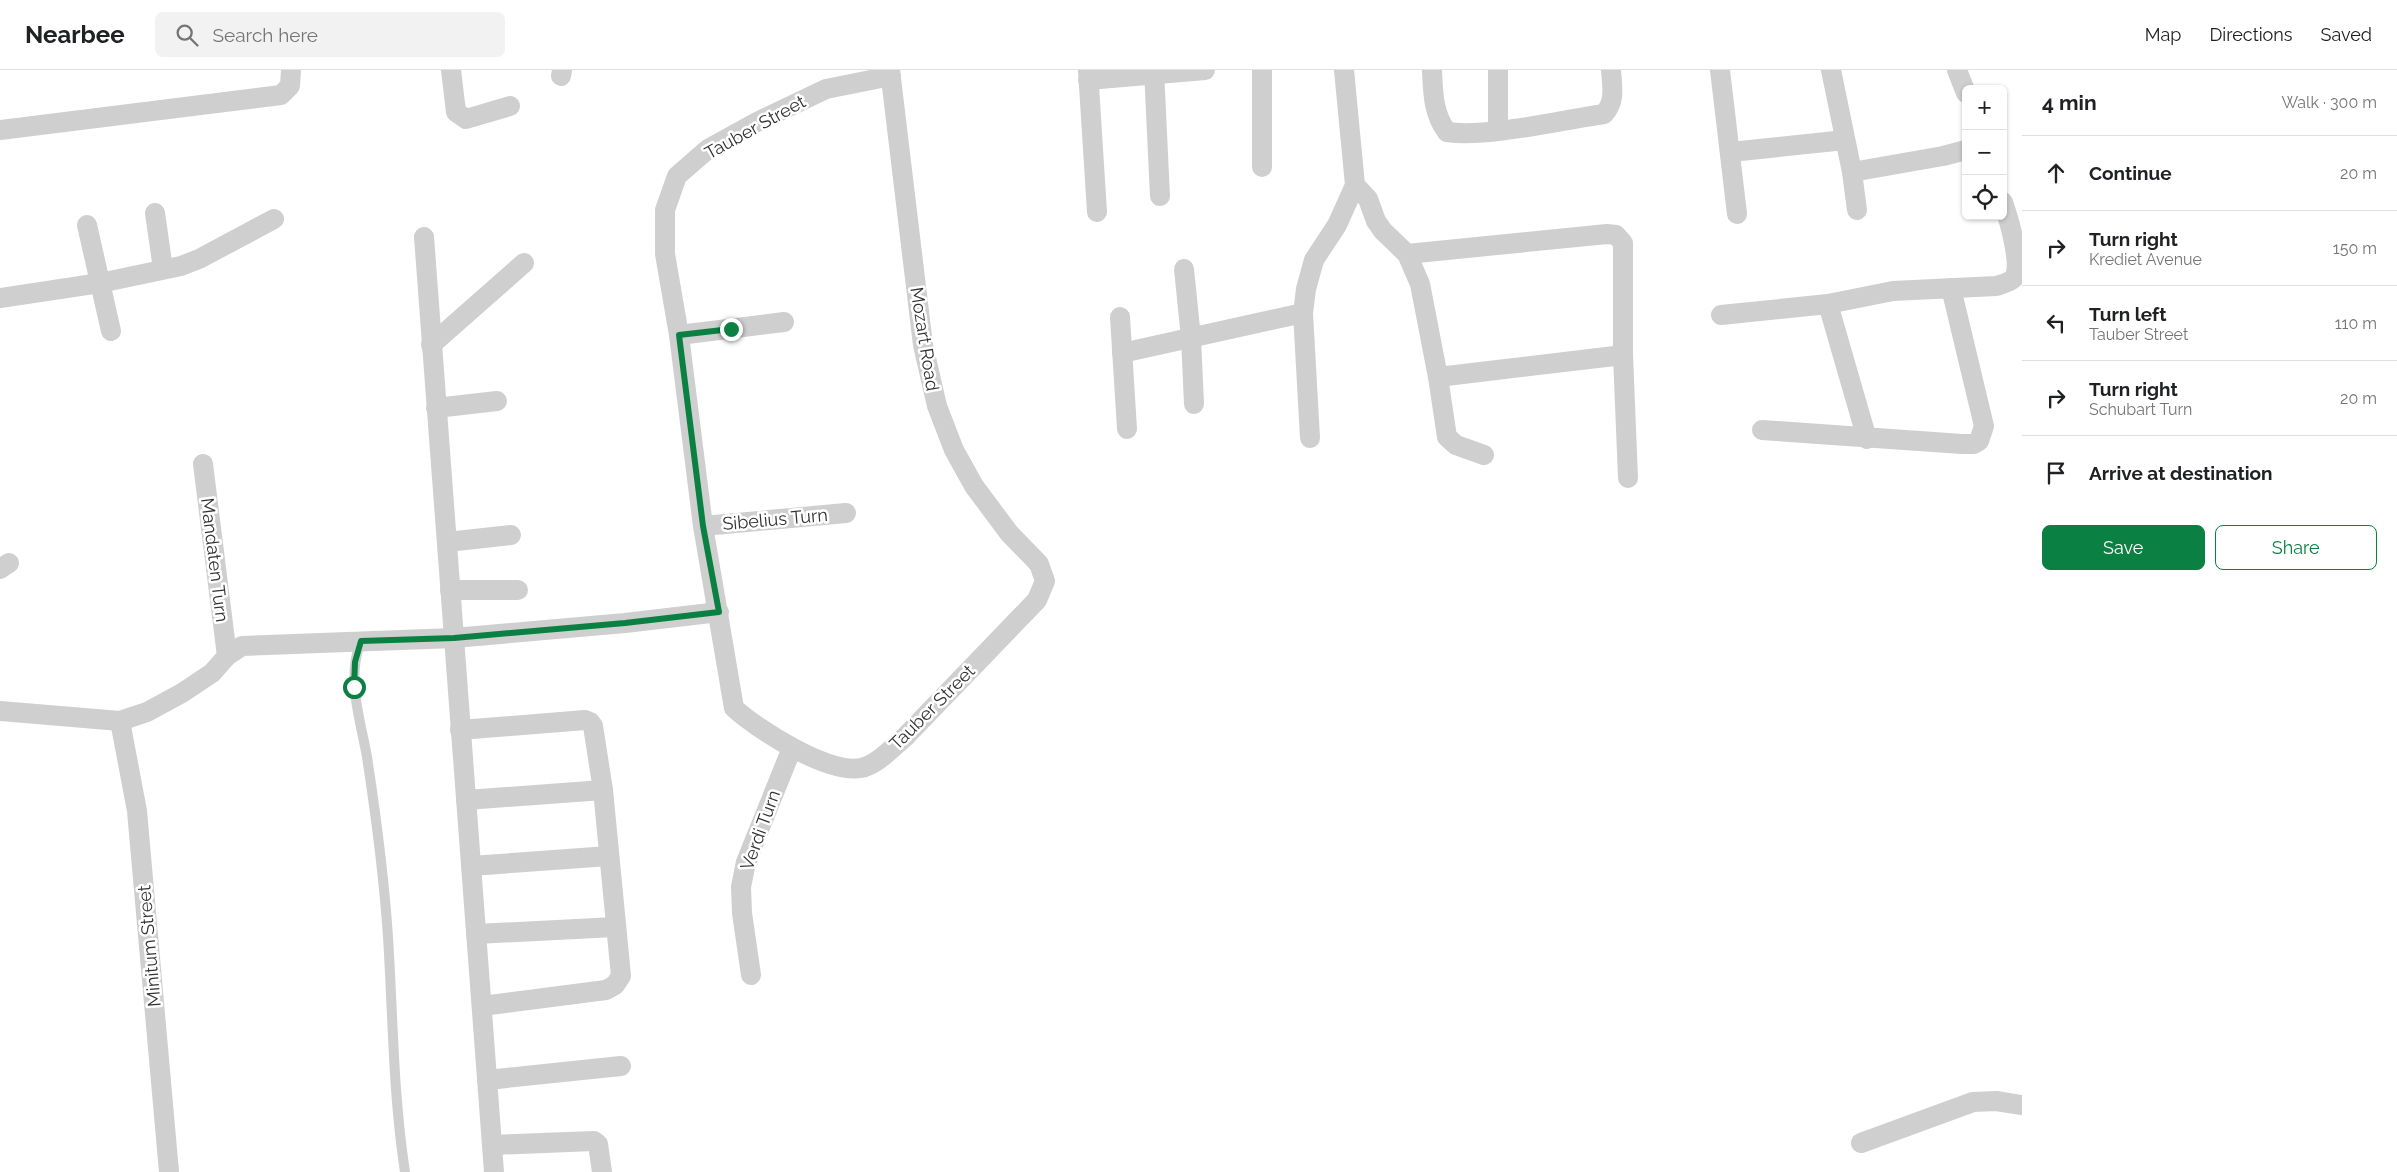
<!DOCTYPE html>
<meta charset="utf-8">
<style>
body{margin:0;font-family:Raleway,sans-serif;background:#f2f2f2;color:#202124}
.controls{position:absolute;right:15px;top:15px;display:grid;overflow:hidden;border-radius:8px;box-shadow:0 1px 4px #0004}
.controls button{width:45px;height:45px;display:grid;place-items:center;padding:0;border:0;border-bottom:1px solid #e0e0e0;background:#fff;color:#202124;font:25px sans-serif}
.stop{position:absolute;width:15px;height:15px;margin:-11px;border:4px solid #0b8043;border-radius:50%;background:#fff}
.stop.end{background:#0b8043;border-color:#fff;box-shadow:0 1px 5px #0008}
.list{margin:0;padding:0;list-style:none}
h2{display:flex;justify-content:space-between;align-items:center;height:65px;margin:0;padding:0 20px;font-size:21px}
h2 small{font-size:16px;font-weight:400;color:#757577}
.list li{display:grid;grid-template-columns:32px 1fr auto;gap:15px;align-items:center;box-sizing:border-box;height:75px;padding:0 20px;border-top:1px solid #e0e0e0}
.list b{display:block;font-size:19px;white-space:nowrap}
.list p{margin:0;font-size:16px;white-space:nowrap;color:#757577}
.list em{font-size:16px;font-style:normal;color:#757577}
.actions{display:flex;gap:10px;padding:15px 20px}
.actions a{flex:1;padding:11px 0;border:1px solid #0b8043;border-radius:8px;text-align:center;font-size:18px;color:#0b8043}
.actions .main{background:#0b8043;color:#fff}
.icon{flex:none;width:28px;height:28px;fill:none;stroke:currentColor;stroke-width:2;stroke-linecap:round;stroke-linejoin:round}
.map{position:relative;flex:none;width:2022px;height:1102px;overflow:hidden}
header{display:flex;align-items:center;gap:30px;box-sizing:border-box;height:70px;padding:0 25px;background:#fff;border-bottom:1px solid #e0e0e0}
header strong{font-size:24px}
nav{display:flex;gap:28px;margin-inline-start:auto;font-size:18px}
.search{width:350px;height:45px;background:#f2f2f2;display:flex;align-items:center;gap:12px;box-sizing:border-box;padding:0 18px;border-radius:8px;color:#757577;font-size:19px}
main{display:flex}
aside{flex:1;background:#fff}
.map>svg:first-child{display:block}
</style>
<header>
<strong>Nearbee</strong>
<div class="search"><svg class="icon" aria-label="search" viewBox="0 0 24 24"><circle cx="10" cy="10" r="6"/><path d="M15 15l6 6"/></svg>Search here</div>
<nav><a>Map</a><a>Directions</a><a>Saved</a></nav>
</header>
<main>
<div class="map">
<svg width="2022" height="1102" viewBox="0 0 2022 1102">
<rect width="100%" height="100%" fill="#fff"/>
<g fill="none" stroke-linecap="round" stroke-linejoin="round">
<path stroke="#cfcfcf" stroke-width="10" d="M361,571C346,608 360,648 367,687C376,746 384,807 388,867C393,946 393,1024 405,1102"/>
<g stroke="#cfcfcf" stroke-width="20">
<polyline points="451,0 456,42 466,49 510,36"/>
<path d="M890,0L923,275L937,336L954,380L974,416L1009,463L1039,494L1045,511L1037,530L905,667C893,677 877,695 861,698C828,704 758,660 734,638L703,456L679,265L665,184V140L677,106L708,79L757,52L826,19L891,6"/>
<polyline points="1088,0 1097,142"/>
<polyline points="1154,0 1160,126"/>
<polyline points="1262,0 1262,97"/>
<path d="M1432,0C1433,22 1433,44 1447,62C1488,68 1561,50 1604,44C1616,31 1612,16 1611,0"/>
<polyline points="1498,0 1498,60"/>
<polyline points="1720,0 1737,144"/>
<polyline points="1831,0 1852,102 1857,140"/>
<polyline points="1957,0 1966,23"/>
<polyline points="561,6 562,0"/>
<polyline points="1088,10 1205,0"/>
<polyline points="0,60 281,25 290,16 291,0"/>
<polyline points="1731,82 1845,70"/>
<polyline points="1852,102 1943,86 1966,80"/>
<polyline points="1355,115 1368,129 1376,151 1383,161 1407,184 1420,214 1438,307 1447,367 1456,375 1484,385"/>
<polyline points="155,143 163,199"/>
<polyline points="87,155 111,261"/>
<polyline points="424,167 494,1102"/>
<polyline points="1407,184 1607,164 1616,165 1623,173 1623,285 1628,408"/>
<polyline points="1184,199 1191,268 1194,334"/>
<polyline points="0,228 100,213 181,196 199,189 274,149"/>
<polyline points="1828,234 1867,369"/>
<path d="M1721,245L1828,234L1893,221L1996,216C2002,214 2009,213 2014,208C2022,194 2009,150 2003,132"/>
<polyline points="1120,247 1127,359"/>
<polyline points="679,265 784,252"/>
<polyline points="431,275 524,193"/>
<polyline points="1122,283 1303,243"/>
<polyline points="1438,307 1623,285"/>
<polyline points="436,338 497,331"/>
<polyline points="1762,360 1962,374 1974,374 1979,371 1984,356 1951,218"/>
<polyline points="1310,368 1303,243 1306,219 1314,190 1337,155 1355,115 1344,0"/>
<polyline points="203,394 227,586"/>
<polyline points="703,456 846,443"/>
<polyline points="447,472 511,465"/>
<polyline points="0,499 9,493"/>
<polyline points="450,520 518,520"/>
<polyline points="0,641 120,651 147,642 182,623 212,603 227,586 242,576 454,568 625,553 719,542"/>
<polyline points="120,651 137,741 169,1102"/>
<polyline points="460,660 585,650 590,652 593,656 603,720 621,906 615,915 606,920 482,936"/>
<polyline points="466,730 603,720"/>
<polyline points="471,796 609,786"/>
<polyline points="476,864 615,857"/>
<polyline points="751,905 742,843 741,817 746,792 792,678"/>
<polyline points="487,1010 621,996"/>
<polyline points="1861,1073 1973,1032 1996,1031 2022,1035"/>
<polyline points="492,1075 594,1071 598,1074 602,1102"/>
</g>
</g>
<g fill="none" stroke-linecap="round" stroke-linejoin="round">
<polyline stroke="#0b8043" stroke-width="6" points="354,617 355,592 361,571 454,568 625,553 719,542 703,456 679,265 731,259"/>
</g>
<g text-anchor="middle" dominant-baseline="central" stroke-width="5" stroke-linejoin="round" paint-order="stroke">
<g font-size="18" fill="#323232" stroke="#fff">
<text transform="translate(755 57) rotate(-29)">Tauber Street</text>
<text transform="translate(925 269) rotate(81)">Mozart Road</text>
<text transform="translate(775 449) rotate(-5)">Sibelius Turn</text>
<text transform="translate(215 490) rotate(83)">Mandaten Turn</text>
<text transform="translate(932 637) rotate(-45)">Tauber Street</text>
<text transform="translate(760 760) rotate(-70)">Verdi Turn</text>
<text transform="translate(149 876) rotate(-95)">Minitum Street</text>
</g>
</g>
</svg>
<div class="controls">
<button>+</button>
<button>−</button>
<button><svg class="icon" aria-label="locate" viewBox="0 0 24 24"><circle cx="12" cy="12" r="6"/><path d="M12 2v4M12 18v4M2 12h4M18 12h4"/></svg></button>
</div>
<div class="stop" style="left:354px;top:617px"></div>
<div class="stop end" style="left:731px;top:259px"></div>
</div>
<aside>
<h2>4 min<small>Walk · 300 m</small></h2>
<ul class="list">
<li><svg class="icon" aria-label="ahead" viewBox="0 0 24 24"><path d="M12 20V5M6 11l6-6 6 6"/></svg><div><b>Continue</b></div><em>20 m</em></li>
<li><svg class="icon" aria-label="right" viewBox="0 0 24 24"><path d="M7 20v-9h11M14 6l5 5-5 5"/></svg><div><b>Turn right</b><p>Krediet Avenue</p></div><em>150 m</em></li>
<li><svg class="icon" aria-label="left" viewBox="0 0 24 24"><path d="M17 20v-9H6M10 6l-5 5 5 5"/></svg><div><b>Turn left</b><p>Tauber Street</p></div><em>110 m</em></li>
<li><svg class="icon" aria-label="right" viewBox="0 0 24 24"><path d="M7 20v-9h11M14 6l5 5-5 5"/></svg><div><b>Turn right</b><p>Schubart Turn</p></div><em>20 m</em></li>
<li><svg class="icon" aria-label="arrive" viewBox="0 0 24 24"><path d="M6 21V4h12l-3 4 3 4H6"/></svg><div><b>Arrive at destination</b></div></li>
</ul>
<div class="actions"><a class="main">Save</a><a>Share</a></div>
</aside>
</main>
